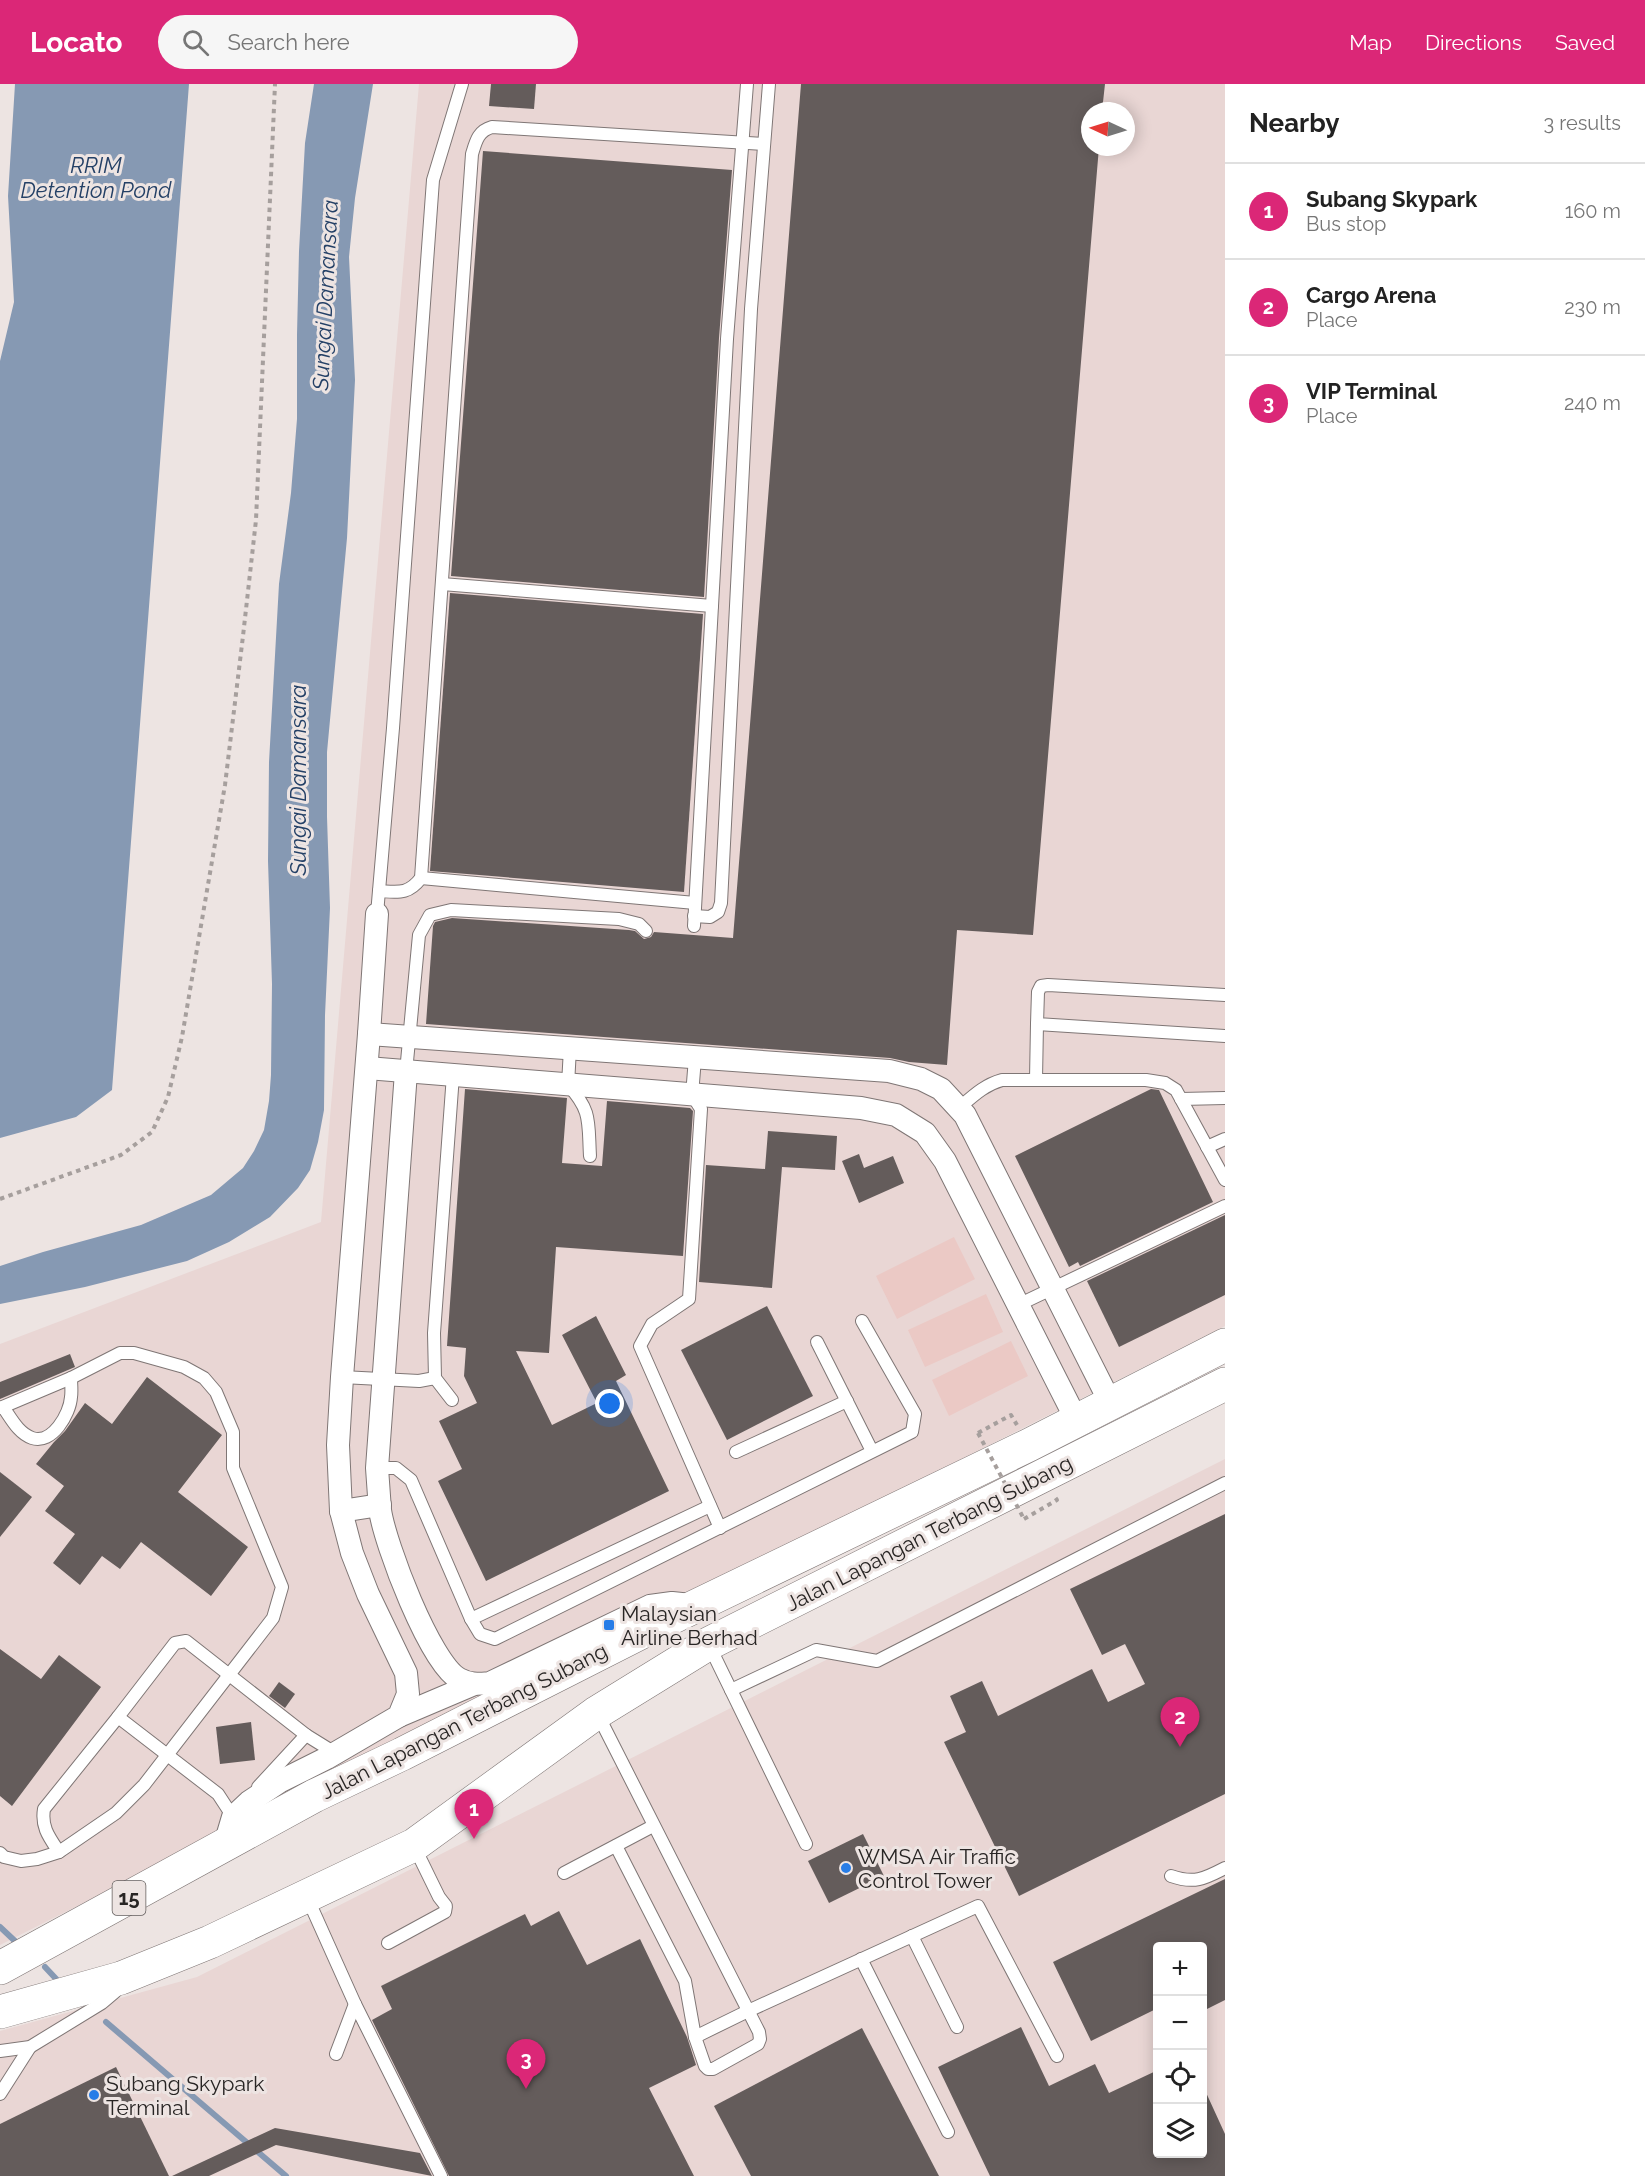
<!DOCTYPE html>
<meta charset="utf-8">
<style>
body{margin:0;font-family:Raleway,sans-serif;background:#f6f6f6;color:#222}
.controls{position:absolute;right:18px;bottom:18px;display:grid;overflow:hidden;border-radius:6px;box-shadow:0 3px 15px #0003}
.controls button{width:54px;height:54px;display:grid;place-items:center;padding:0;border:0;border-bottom:2px solid #e0e0e0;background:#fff;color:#222;font:30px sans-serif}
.compass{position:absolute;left:1081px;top:18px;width:54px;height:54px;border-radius:50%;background:#fff;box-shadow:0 3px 15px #0003;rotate:274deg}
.you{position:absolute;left:610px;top:1320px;width:21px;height:21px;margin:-15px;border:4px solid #fff;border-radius:50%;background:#1a73e8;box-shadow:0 0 0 9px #1a73e833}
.badge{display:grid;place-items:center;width:39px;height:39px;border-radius:50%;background:#db2777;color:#fff;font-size:20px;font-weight:700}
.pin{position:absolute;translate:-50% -50px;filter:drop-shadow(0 2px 3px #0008)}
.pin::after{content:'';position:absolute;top:32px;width:21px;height:18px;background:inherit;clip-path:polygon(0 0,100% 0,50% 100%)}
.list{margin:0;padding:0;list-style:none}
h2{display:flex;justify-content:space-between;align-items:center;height:78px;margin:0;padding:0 24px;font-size:26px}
h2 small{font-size:20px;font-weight:400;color:#767676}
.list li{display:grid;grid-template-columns:39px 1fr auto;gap:18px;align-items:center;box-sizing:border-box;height:96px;padding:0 24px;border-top:2px solid #e0e0e0}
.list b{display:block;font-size:22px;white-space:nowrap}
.list p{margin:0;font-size:20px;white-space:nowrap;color:#767676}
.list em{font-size:20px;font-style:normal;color:#767676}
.icon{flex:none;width:33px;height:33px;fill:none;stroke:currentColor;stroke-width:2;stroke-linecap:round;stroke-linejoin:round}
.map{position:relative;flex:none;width:1225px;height:2092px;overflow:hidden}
header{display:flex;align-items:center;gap:36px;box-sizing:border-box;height:84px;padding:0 30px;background:#db2777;color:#fff}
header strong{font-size:28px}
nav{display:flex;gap:33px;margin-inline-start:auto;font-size:21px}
.search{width:420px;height:54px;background:#f6f6f6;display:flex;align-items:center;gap:15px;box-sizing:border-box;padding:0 21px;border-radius:33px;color:#767676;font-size:22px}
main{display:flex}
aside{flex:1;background:#fff}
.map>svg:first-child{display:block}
</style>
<header>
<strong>Locato</strong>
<div class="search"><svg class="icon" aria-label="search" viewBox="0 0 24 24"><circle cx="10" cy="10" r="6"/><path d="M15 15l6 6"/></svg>Search here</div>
<nav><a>Map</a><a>Directions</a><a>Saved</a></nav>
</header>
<main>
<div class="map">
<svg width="1225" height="2092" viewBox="0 0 1225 2092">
<rect width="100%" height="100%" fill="#ede4e2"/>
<g fill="#e9d6d4" fill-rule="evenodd">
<path d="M419,0H1225V1242L0,1861V1260L321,1138ZM1090,27H1126V63H1090Z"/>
<path d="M1225,1375V2092H0V1947L197,1893ZM1158,1862H1202V2070H1158Z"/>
</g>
<g fill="#ebc9c5">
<polygon points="954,1153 975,1195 897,1235 876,1192"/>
<polygon points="986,1210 1003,1248 925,1283 908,1246"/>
<polygon points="1011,1257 1028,1292 949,1332 932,1296"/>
</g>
<g fill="#8699b3">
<polygon points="15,0 189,0 112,1006 76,1033 0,1054 0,277 14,218 8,112"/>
<polygon points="314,0 373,0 355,114 349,173 355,296 347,454 327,668 327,733 330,824 325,931 324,1026 318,1058 310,1086 298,1104 270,1133 229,1158 187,1177 85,1203 0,1220 0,1182 43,1168 141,1141 211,1111 243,1084 254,1067 264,1046 269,1017 271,991 272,900 268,777 269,678 279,500 291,409 297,335 297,251 299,167 305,59"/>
</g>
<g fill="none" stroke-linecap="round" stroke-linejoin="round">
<g stroke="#8699b3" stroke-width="6">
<polyline points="0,1843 16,1858"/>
<polyline points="45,1883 59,1898"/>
<polyline points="106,1938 286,2092"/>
</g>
</g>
<g fill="#645c5b">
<polygon points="491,0 536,0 534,25 489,22"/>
<polygon points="801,0 1105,0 1102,27 1090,27 1090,63 1099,63 1033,851 957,846 947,981 909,978 890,974 426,940 433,842 435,838 452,834 629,846 635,847 644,855 651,853 654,848 733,854"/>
<polygon points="483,67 732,86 719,254 704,513 451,492"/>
<polygon points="450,509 703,530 684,808 430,787"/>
<polygon points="465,1005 567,1014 562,1079 602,1082 607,1017 690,1024 693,1027 683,1172 556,1163 549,1269 516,1267 552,1341 597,1319 562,1251 596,1232 626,1291 616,1297 669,1407 486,1497 438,1397 462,1385 439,1337 477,1319 464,1292 466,1264 447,1262"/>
<polygon points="1151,1005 1159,1006 1213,1118 1080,1182 1078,1178 1069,1183 1015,1072"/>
<polygon points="768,1047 837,1052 835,1086 782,1083 772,1204 699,1198 706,1081 765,1085"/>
<polygon points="859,1070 864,1084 893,1072 904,1099 859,1119 842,1077"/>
<polygon points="1225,1131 1225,1211 1119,1263 1087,1197"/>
<polygon points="767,1222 813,1312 727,1356 681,1266"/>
<polygon points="70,1270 75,1283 0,1315 0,1298"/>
<polygon points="147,1293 222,1351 178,1408 248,1463 211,1512 141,1458 120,1485 102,1472 80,1501 53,1479 75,1450 45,1427 64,1402 36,1380 54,1358 65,1347 85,1319 112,1340"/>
<polygon points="0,1388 32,1413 0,1453"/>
<polygon points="1225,1430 1225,1710 1019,1812 944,1658 966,1648 950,1612 982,1597 998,1632 1092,1585 1108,1618 1145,1600 1125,1560 1102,1571 1070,1505"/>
<polygon points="0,1565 41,1595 59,1571 101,1603 12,1722 0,1712"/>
<polygon points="279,1598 295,1610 285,1624 269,1612"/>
<polygon points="251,1638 255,1676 220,1680 216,1643"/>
<polygon points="863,1750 884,1792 829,1819 808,1777"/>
<polygon points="1225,1795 1225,1916 1203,1927 1203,1863 1158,1863 1158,1924 1091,1957 1053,1878"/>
<polygon points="559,1827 587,1881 640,1855 687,1953 696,1981 649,2004 694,2092 449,2092 372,1936 392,1925 381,1902 525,1830 531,1842"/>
<polygon points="1021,1943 1049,2002 1095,1980 1109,2009 1158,1986 1158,2070 1203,2070 1203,2002 1225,2050 1225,2092 990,2092 938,1983"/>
<polygon points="862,1944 939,2092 751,2092 714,2022"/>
<polygon points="116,1983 169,2092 0,2092 0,2040"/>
<polygon points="275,2044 420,2069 432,2092 276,2061 209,2092 172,2092"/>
</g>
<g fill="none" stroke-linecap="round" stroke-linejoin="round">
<defs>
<g id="lane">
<polyline points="442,500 712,522"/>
<polyline points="421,794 695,819"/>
<path d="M379,807C398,808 408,811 421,794L472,70C476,57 478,47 492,43L764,60"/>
<polyline points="377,830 393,644 433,96 462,0"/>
<polyline points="694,832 710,833 718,828 721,819 751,225 769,0"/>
<polyline points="694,842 727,255 747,0"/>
<polyline points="1225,911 1048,901 1041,902 1038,908 1037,940 1225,952"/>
<path d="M570,964L568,1001C592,1027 588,1038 590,1072"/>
<polyline points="695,974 692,1011 701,1025 689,1215 652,1240 640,1262 720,1444"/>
<polyline points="406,988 419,851 430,831 451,826 619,835 639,840 646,847"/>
<polyline points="1036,995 1037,940"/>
<polyline points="1181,1015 1225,1014"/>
<path d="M959,1024C973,1012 984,1001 1002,996H1146L1165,999L1176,1006L1225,1096"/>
<polyline points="1207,1063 1225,1055"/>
<polyline points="1018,1221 1225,1122"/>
<polyline points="817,1258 872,1367"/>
<polyline points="342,1293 419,1297 435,1294"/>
<polyline points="452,1316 435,1294 434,1249 453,991"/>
<path d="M3,1323C11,1334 18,1349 32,1354C52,1361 70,1330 71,1313C72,1307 71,1300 71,1294"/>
<polyline points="0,1324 71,1294 120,1269 134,1269 184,1283 204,1294 216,1308 233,1348 233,1384 282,1503 273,1534 144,1701 116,1729 59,1768 37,1775 21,1777 4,1773 0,1769"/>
<polyline points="736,1368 847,1317"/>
<polyline points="377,1384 396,1384 411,1396 471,1535 480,1550 495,1555 912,1348 915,1330 862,1237"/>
<polyline points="471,1535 710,1422"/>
<polyline points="709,1561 806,1760"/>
<polyline points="731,1606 816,1566 877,1577 1225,1399"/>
<polyline points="597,1629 759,1948 760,1955 758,1960 713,1985 708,1985 705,1982 695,1953 685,1897 616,1762"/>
<polyline points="258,1703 306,1651"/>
<polyline points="233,1733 218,1710 118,1633 175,1559 186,1557 306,1651 335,1669"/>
<path d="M59,1768C49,1753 41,1743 44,1725L118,1633"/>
<polyline points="564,1789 653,1742"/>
<path d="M1171,1792C1194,1800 1204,1795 1225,1784"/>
<polyline points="307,1813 355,1920 441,2092"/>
<polyline points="912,1852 957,1943"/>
<polyline points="388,1859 445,1828 446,1822 439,1813 414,1762"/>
<polyline points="861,1875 948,2048"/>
<polyline points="695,1953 748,1927 978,1822 1057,1972"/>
<polyline points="0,1967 30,1963 102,1919 115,1908 117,1903"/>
<polyline points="336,1970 355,1920"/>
<polyline points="0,2010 30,1963"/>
</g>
<g id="street">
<polyline points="369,950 889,987 921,995 941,1005 965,1031 1111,1320"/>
<polyline points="367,984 861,1024 896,1031 925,1049 945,1077 1077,1337"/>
<path d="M406,988L377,1384C378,1398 379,1412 380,1426C385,1460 430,1579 459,1595C470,1601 478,1600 490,1599L650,1522L672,1519L691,1521"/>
<polyline points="341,1427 380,1421"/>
<polyline points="399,1632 472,1601"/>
<polyline points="225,1760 233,1733 249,1718 279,1698 327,1674 399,1632 408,1610 406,1589 368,1510 352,1469 341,1427 338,1361 342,1293 369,950 377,830"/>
</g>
<g id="primary">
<polyline points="0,1884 314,1712 402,1670 640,1549 1029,1361 1225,1261"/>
<polyline points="0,1928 121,1894 210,1858 414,1761 596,1629 708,1560 1225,1300"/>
</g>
</defs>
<use href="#lane" stroke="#7f7675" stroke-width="14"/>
<use href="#street" stroke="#7f7675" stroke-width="24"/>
<use href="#primary" stroke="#7f7675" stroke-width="34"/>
<g stroke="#a69f9d" stroke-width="4" stroke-dasharray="4.5 4.5" stroke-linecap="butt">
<polyline points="0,1115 121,1071 152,1048 168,1013 182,953 225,701 243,552 256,436 275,0"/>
<polyline points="978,1349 1011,1331 1017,1341"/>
<polyline points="1024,1435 1057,1416 1054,1412"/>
</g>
<use href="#lane" stroke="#fff" stroke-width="12"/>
<use href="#street" stroke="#fff" stroke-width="22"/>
<use href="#primary" stroke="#fff" stroke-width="33"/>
<polyline stroke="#a69f9d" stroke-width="4" stroke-dasharray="4.5 4.5" stroke-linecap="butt" points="978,1349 1024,1435"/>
</g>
<g fill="#277de7" stroke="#ede4e2" stroke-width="2">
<rect x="603" y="1535" width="12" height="12" rx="3"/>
<circle cx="846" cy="1784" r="6"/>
<circle cx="94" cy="2011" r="6"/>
</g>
<g text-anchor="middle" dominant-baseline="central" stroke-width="6" stroke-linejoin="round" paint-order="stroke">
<rect fill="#ede4e2" stroke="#635e5d" stroke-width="1.5" x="112.5" y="1797" width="33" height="34" rx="4.5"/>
<g font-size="20" font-weight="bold" fill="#282524">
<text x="129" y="1814">15</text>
</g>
<g font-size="21" fill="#282524" stroke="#ede4e2">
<text transform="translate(929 1449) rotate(-27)">Jalan Lapangan Terbang Subang</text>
<text transform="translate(464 1637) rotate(-27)">Jalan Lapangan Terbang Subang</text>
</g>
<g font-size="21" fill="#282524" stroke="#ede4e2" text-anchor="start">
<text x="621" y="1529">Malaysian<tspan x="621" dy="24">Airline Berhad</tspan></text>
<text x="858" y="1772">WMSA Air Traffic<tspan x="858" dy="24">Control Tower</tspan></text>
<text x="106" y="1999">Subang Skypark<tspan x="106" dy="24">Terminal</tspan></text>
</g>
<g font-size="22" font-style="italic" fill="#244066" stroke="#ede4e2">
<text x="96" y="81">RRIM<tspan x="96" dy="25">Detention Pond</tspan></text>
<text transform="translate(325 211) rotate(-87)">Sungai Damansara</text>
<text transform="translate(298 696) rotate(-90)">Sungai Damansara</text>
</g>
</g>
</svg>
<div class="controls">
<button>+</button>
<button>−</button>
<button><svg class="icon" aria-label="locate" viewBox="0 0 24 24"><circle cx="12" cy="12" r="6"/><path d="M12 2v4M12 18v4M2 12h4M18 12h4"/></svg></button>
<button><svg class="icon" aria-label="layers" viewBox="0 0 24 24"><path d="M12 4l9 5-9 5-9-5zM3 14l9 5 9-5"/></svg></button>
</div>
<svg class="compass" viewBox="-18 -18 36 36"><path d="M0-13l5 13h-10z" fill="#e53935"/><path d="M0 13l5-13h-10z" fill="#767676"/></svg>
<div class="you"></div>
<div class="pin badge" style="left:474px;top:1755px">1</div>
<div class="pin badge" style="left:1180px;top:1663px">2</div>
<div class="pin badge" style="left:526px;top:2005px">3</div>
</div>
<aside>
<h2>Nearby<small>3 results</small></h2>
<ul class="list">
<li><span class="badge">1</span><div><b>Subang Skypark</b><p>Bus stop</p></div><em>160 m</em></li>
<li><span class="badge">2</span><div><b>Cargo Arena</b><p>Place</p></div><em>230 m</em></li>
<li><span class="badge">3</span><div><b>VIP Terminal</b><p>Place</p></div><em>240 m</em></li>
</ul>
</aside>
</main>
